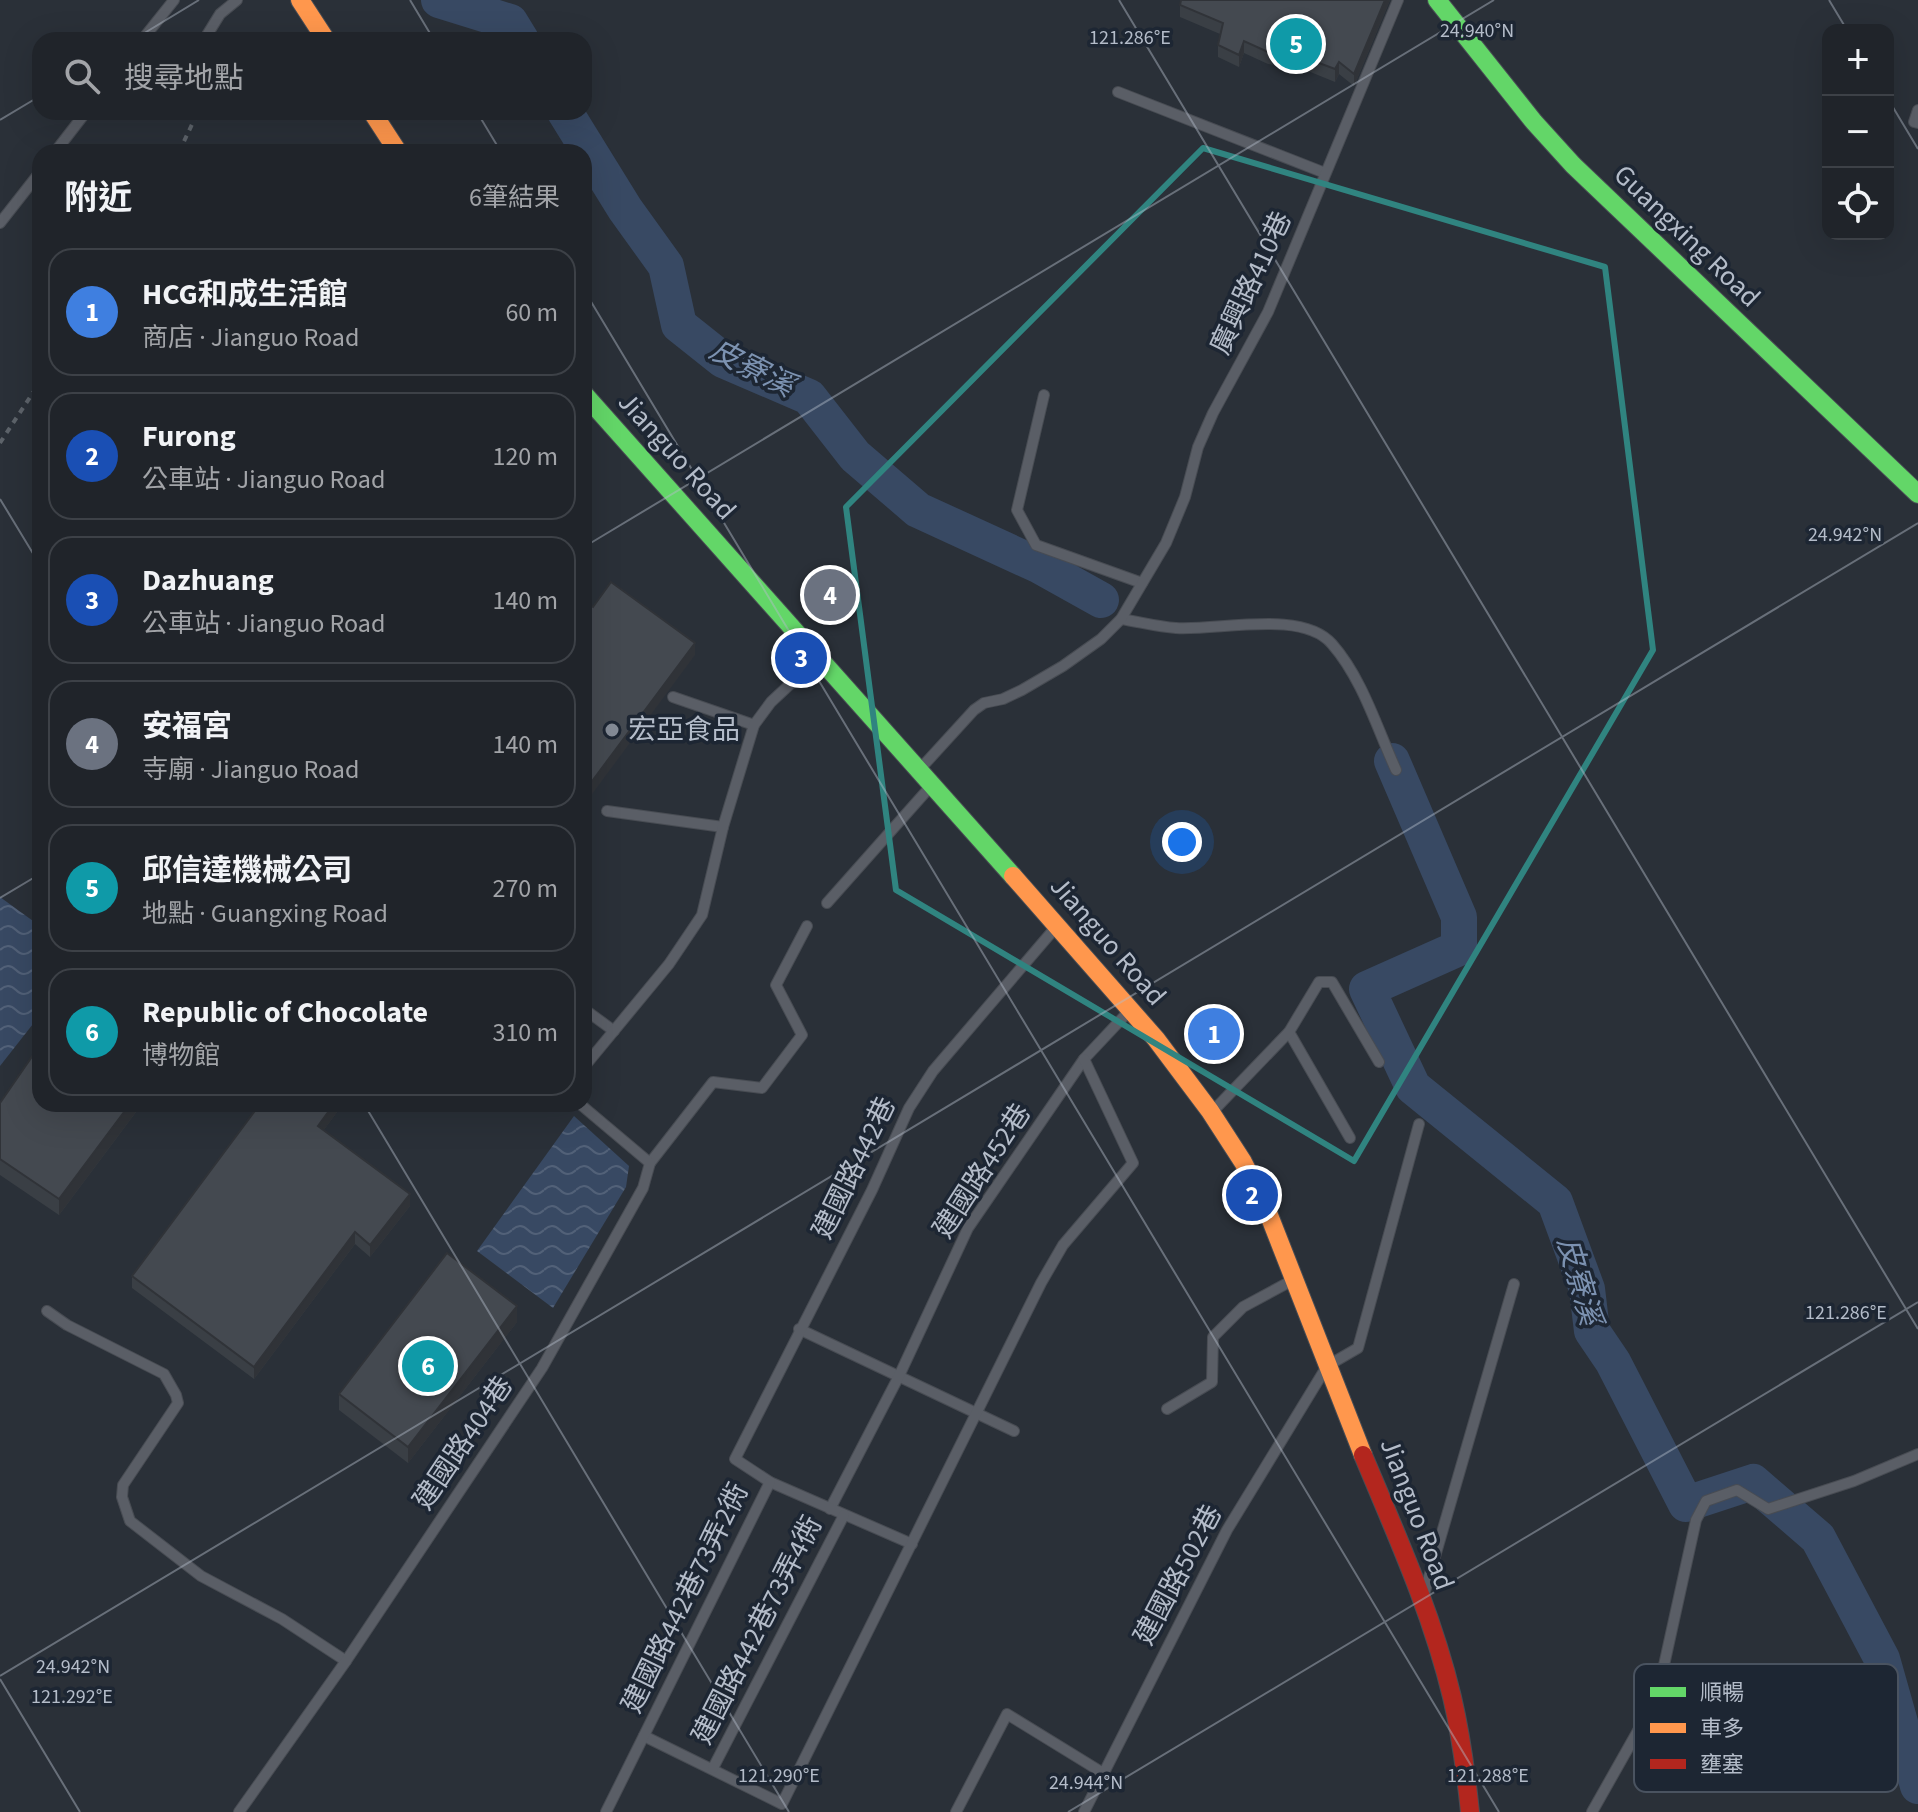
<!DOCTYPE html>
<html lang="zh-TW">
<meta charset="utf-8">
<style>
body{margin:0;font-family:"Source Sans 3","Noto Sans TC",sans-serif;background:#2d3036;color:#f1f3f6}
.controls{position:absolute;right:24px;top:24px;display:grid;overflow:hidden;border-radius:16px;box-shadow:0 8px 32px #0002}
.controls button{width:72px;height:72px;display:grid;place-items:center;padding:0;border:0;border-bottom:2px solid #3d4147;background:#20242a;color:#f1f3f6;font:40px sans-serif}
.you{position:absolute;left:1182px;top:842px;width:28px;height:28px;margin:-20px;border:6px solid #fff;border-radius:50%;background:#1a73e8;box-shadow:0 0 0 12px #1a73e833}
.badge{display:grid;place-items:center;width:52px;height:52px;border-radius:50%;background:#848b96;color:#fff;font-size:26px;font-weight:700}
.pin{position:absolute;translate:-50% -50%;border:4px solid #fff;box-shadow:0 2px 8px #0006}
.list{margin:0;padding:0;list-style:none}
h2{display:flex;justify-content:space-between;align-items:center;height:104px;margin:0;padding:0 32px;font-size:34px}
h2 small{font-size:26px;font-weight:400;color:#a2a4a8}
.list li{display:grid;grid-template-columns:52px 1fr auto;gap:24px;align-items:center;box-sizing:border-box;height:128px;margin:0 16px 16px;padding:0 16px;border:2px solid #3d4147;border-radius:24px}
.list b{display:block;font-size:30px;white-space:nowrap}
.list p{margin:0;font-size:26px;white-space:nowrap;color:#a2a4a8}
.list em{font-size:26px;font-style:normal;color:#a2a4a8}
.icon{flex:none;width:44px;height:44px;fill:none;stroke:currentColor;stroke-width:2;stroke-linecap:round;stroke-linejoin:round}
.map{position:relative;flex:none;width:1918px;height:1812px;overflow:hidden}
.search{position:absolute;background:#20242a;box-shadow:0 8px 32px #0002;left:32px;top:32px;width:560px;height:88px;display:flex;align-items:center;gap:20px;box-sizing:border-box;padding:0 28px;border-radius:24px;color:#a2a4a8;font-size:30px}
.panel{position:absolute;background:#20242a;box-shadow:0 8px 32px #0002;left:32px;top:144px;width:560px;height:968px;border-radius:24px}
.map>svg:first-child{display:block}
</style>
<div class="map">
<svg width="1918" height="1812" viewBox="0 0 1918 1812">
<defs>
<pattern id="water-waves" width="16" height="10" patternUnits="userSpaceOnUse" patternTransform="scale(2)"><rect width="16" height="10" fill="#384963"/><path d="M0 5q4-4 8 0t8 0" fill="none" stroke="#526178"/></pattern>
</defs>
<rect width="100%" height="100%" fill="#2a3038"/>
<g fill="url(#water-waves)">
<polygon points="0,897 40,926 40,1015 0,1066"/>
<polygon points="574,1116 629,1166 626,1187 553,1308 477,1251"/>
</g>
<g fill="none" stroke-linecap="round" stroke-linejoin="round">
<g stroke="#384963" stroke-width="36">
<polyline points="439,0 510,22 521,40"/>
<polyline points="565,112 625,209 666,266 679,325 723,360 809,397 855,456 918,510 1040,566 1101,600"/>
<polyline points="1392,761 1459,917 1459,948 1367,989 1413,1087 1555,1202 1587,1289 1592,1331 1613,1362 1686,1504 1753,1482 1818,1538 1882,1659 1918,1786"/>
</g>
<defs>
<g id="lane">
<polyline points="142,40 174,0"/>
<polyline points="204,40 220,14 237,0"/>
<polyline points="1118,92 1325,173"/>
<polyline points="1918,110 1914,122 1918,123"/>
<polyline points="55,152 86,112"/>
<polyline points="0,223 40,172"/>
<polyline points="1044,395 1017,510 1036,545 1142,583"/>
<path d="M1121,619C1140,622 1158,627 1176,628C1218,631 1302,609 1332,644C1362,678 1377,728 1396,770"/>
<polyline points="673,697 754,725"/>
<polyline points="921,768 974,710 984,703 1003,699 1022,690 1063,666 1101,639 1121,619 1166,543 1185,497 1198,447 1213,413 1268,312 1398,0"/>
<polyline points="607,811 723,827"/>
<polyline points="827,903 930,787"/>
<polyline points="584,1009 614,1031"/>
<polyline points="1289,1032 1350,1138"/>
<polyline points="584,1067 669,964 702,915 723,827 754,725 771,702 817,659"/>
<polyline points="1214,1110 1289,1032 1319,982 1332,982 1379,1062"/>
<polyline points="650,1163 713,1082 762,1088 802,1035 776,985 807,926"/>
<polyline points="47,1311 67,1325 164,1374 176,1395 178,1403 123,1485 122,1497 130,1521 201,1576 282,1619 346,1661"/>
<polyline points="799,1329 1014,1431"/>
<polyline points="1167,1409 1212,1382 1213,1337 1243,1307 1293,1280"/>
<polyline points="830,1509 899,1376 968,1228 1084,1059 1130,1010"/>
<polyline points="912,1544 770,1482 735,1459 872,1190 909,1108 933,1071 1056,927"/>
<polyline points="1425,1591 1514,1284"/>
<polyline points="644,1736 782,1804 1041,1283 1063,1245 1133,1163 1084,1059"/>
<polyline points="713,1768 844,1515"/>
<polyline points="239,1812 346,1661 542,1368 643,1188 650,1163 580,1104"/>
<polyline points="606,1812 770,1482"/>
<polyline points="956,1812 1007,1714 1103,1773"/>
<polyline points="1084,1812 1227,1530 1327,1366 1358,1348 1419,1124"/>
<polyline points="1592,1812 1657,1697 1696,1520 1706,1501 1737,1490 1768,1509 1854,1481 1918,1454"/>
</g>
<g id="fast">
<polyline points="1437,0 1534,122 1573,165 1918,494"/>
<polyline points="584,394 1013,876"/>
</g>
<g id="slow">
<polyline points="300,0 326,40"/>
<polyline points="372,112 398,152"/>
<polyline points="1013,876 1156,1039 1210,1111 1243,1162 1265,1205 1363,1455"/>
</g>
<path id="jam" d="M1363,1455C1396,1534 1432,1613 1452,1697C1461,1735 1466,1773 1470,1812"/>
</defs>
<use href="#lane" stroke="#484c53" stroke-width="12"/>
<use href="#fast" stroke="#484c53" stroke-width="20"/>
<use href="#slow" stroke="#484c53" stroke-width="20"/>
<use href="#jam" stroke="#484c53" stroke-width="20"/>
<g stroke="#5d636a" stroke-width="4" stroke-dasharray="6 6" stroke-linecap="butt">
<polyline points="179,152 195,118 203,112"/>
<polyline points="0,443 40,382"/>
</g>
<use href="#lane" stroke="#5a5e66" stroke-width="10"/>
<use href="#fast" stroke="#63d668" stroke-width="18"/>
<use href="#slow" stroke="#ff974d" stroke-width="18"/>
<use href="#jam" stroke="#b3261e" stroke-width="18"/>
</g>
<g fill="#3a3f45">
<polygon points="1390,0 1354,86 1339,74 1335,82 1303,69 1268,64 1244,53 1239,67 1218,57 1218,45 1220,34 1180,17 1180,5"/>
<polygon points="0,1103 40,1104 142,1104 59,1215 0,1175"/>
<polygon points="260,1104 343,1104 323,1131 410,1206 370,1257 355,1244 254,1379 132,1288 132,1276"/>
<polygon points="517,1322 408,1463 339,1410 339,1394"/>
</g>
<g fill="#303338">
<polygon points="1385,0 1390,0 1354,86 1354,74"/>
<polygon points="1244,41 1244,53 1239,67 1239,55"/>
<polygon points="1339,62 1339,74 1335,82 1335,69"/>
<polygon points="695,643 695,655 584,805 584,792"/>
<polygon points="130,1104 142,1104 59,1215 59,1199"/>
<polygon points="334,1104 343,1104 318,1138 318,1126"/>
<polygon points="410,1194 410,1206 370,1257 370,1245"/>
<polygon points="355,1232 355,1244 254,1379 254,1367"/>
<polygon points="517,1306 517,1322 408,1463 408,1447"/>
</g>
<g fill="#444950" stroke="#303338" stroke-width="2">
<polygon points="1181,0 1385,0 1354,74 1339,62 1335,69 1303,57 1268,52 1244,41 1239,55 1218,45 1223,23 1180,5"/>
<polygon points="611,582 695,643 584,792 584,601 593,607"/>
<polygon points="40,1045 40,1104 130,1104 59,1199 0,1159 0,1103"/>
<polygon points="260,1104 334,1104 318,1126 410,1194 370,1245 355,1232 254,1367 132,1276"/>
<polygon points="447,1253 517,1306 408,1447 339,1394"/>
</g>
<path fill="none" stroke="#308480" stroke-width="6" stroke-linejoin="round" d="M1203,148L1605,267L1653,650L1354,1161L896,890L846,507Z"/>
<path fill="none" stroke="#b4bcc9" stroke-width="2" stroke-opacity="0.45" d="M410,0L434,40M1119,0L1918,1329M1829,0L1847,30M133,40L199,0M1888,99L1918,149M477,112L501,152M0,120L40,96M584,290L1499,1812M0,499L40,565M584,547L1494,0M0,898L40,874M364,1104L789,1812M0,1676L1918,523M0,1679L80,1812M1068,1812L1918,1302"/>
<circle fill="#848b96" stroke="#1d2633" stroke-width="3" cx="612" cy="730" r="8"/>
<g text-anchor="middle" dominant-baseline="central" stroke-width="7" stroke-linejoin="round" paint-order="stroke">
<g font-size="28" fill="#b4bcc9" stroke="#1d2633">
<text transform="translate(1687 236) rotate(44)">Guangxing Road</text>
<text transform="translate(1251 283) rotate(-65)">廣興路410巷</text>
<text transform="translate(677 456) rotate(48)">Jianguo Road</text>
<text transform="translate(1108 941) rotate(49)">Jianguo Road</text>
<text transform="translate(854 1168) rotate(-64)">建國路442巷</text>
<text transform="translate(982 1171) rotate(-57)">建國路452巷</text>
<text transform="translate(463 1443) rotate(-56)">建國路404巷</text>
<text transform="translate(1417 1514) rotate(69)">Jianguo Road</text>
<text transform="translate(1178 1575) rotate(-62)">建國路502巷</text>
<text transform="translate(685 1598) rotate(-64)">建國路442巷73弄2衖</text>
<text transform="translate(757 1630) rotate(-63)">建國路442巷73弄4衖</text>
</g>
<g font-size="28" fill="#b4bcc9" stroke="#1d2633" text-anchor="start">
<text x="628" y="730">宏亞食品</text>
</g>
<g font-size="30" font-style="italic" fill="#7c92b1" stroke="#1d2633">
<text transform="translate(752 368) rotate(27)">皮寮溪</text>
<text transform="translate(1579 1281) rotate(74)">皮寮溪</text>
</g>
</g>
<rect x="1634" y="1664" width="264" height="128" rx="12" fill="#1d2633" stroke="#4a5360" stroke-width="2"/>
<rect x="1650" y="1687" width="36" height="10" fill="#63d668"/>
<rect x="1650" y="1723" width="36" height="10" fill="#ff974d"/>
<rect x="1650" y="1759" width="36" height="10" fill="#b3261e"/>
<g font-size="22" fill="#b4bcc9">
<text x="1700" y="1700">順暢</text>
<text x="1700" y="1736">車多</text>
<text x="1700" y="1772">壅塞</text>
</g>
<g font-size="20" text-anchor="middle" fill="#b4bcc9" stroke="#1d2633" stroke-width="7" stroke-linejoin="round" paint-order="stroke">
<text x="1477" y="37">24.940°N</text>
<text x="1130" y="44">121.286°E</text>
<text x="1845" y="541">24.942°N</text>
<text x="1846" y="1319">121.286°E</text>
<text x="73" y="1673">24.942°N</text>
<text x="72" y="1703">121.292°E</text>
<text x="779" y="1782">121.290°E</text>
<text x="1488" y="1782">121.288°E</text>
<text x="1086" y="1789">24.944°N</text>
</g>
</svg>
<div class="controls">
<button>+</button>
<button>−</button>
<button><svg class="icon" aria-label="locate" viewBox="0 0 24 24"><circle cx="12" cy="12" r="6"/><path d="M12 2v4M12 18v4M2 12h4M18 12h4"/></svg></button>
</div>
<div class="you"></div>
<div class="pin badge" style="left:1214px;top:1034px;background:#3f7fe0">1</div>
<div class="pin badge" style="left:1252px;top:1195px;background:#1a4fb4">2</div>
<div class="pin badge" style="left:801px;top:658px;background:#1a4fb4">3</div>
<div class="pin badge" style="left:830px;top:595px;background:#6b7280">4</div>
<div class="pin badge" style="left:1296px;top:44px;background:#0f9aa8">5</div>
<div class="pin badge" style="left:428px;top:1366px;background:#0f9aa8">6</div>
<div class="search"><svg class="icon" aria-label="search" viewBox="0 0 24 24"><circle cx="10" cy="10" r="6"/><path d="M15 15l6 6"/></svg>搜尋地點</div>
<section class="panel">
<h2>附近<small>6筆結果</small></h2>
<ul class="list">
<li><span class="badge" style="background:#3f7fe0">1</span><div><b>HCG和成生活館</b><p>商店 · Jianguo Road</p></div><em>60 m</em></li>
<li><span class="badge" style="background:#1a4fb4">2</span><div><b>Furong</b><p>公車站 · Jianguo Road</p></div><em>120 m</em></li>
<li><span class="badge" style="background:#1a4fb4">3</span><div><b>Dazhuang</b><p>公車站 · Jianguo Road</p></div><em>140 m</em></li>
<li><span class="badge" style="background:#6b7280">4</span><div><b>安福宮</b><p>寺廟 · Jianguo Road</p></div><em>140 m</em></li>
<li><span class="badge" style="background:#0f9aa8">5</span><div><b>邱信達機械公司</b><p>地點 · Guangxing Road</p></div><em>270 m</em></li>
<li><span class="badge" style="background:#0f9aa8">6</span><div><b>Republic of Chocolate</b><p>博物館</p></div><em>310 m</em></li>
</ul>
</section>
</div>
